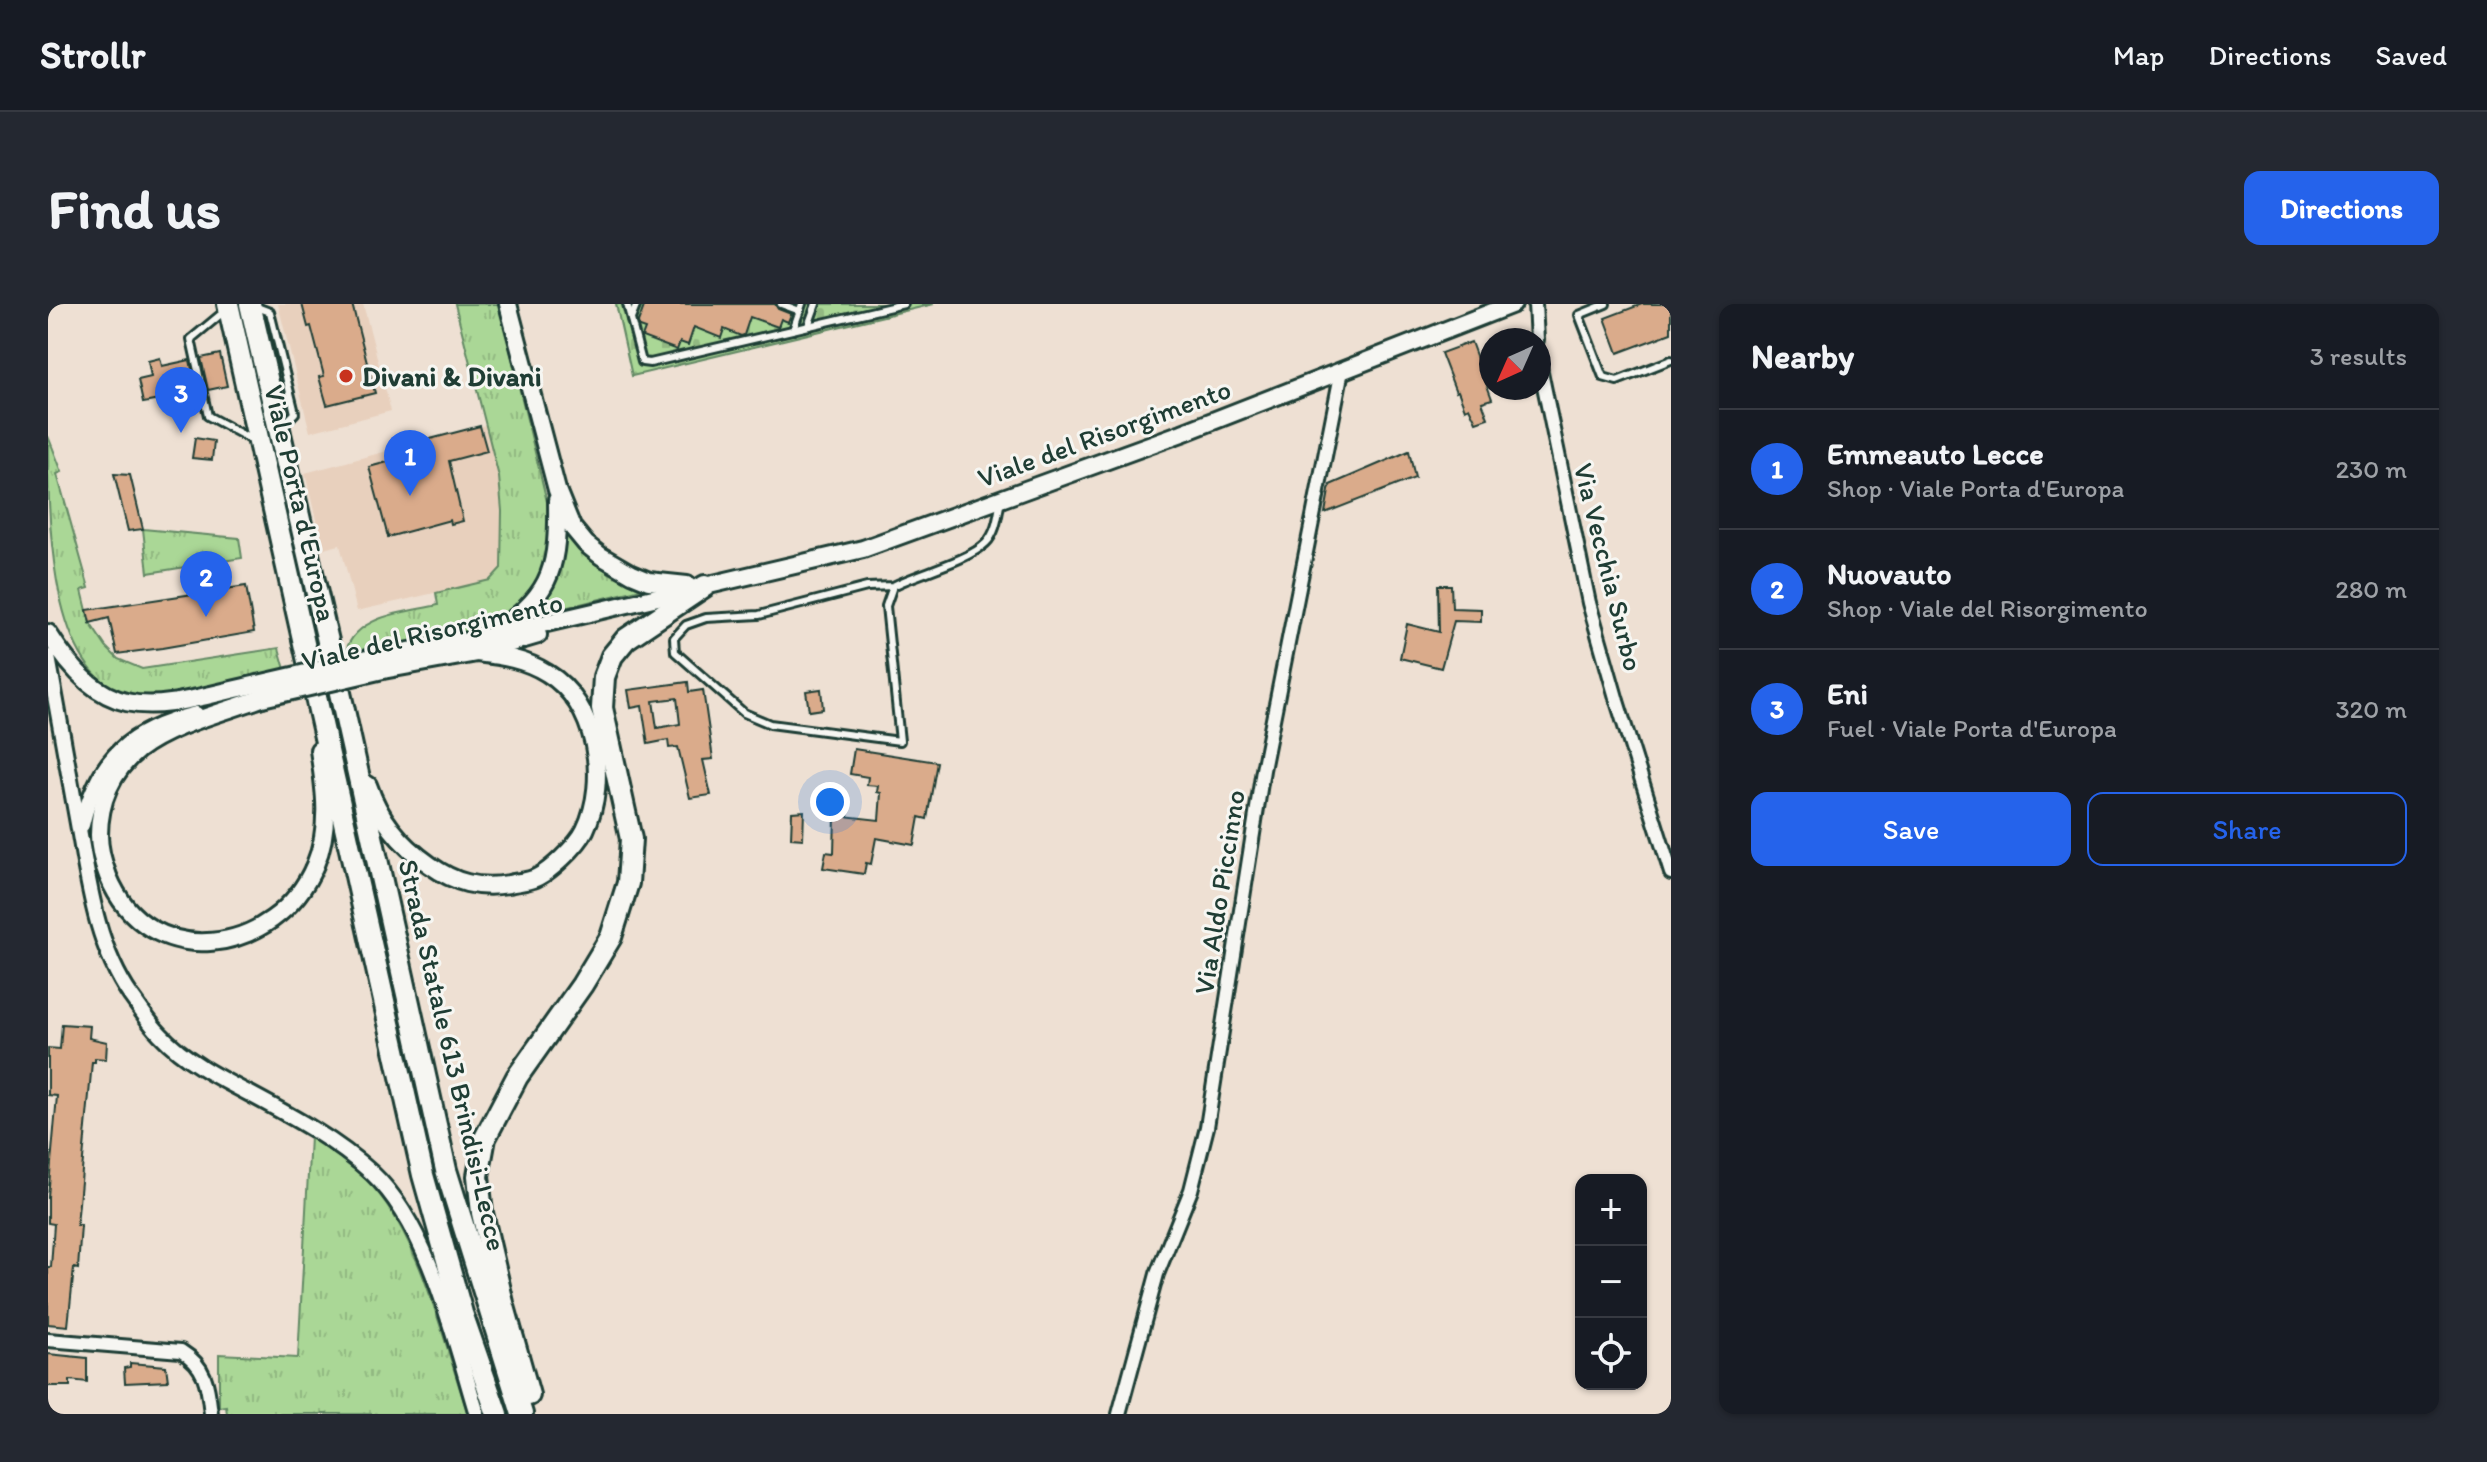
<!DOCTYPE html>
<meta charset="utf-8">
<style>
body{margin:0;font-family:Itim,sans-serif;background:#242831;color:#f1f3f6}
.controls{position:absolute;right:24px;bottom:24px;display:grid;overflow:hidden;border-radius:16px;box-shadow:0 2px 6px #0004}
.controls button{width:72px;height:72px;display:grid;place-items:center;padding:0;border:0;border-bottom:2px solid #363941;background:#171b24;color:#f1f3f6;font:40px sans-serif}
.compass{position:absolute;left:1431px;top:24px;width:72px;height:72px;border-radius:50%;background:#171b24;box-shadow:0 2px 6px #0004;rotate:225deg}
.you{position:absolute;left:782px;top:498px;width:28px;height:28px;margin:-20px;border:6px solid #fff;border-radius:50%;background:#1a73e8;box-shadow:0 0 0 12px #1a73e833}
.badge{display:grid;place-items:center;width:52px;height:52px;border-radius:50%;background:#2563eb;color:#fff;font-size:26px;font-weight:700}
.pin{position:absolute;translate:-50% -66px;filter:drop-shadow(0 2px 4px #0008)}
.pin::after{content:'';position:absolute;top:42px;width:28px;height:24px;background:inherit;clip-path:polygon(0 0,100% 0,50% 100%)}
.list{margin:0;padding:0;list-style:none}
h2{display:flex;justify-content:space-between;align-items:center;height:104px;margin:0;padding:0 32px;font-size:34px}
h2 small{font-size:26px;font-weight:400;color:#9ea1a6}
.list li{display:grid;grid-template-columns:52px 1fr auto;gap:24px;align-items:center;box-sizing:border-box;height:120px;padding:0 32px;border-top:2px solid #363941}
.list b{display:block;font-size:30px;white-space:nowrap}
.list p{margin:0;font-size:26px;white-space:nowrap;color:#9ea1a6}
.list em{font-size:26px;font-style:normal;color:#9ea1a6}
.actions{display:flex;gap:16px;padding:24px 32px}
.actions a{flex:1;padding:18px 0;border:2px solid #2563eb;border-radius:16px;text-align:center;font-size:28px;color:#2563eb}
.actions .main{background:#2563eb;color:#fff}
.icon{flex:none;width:44px;height:44px;fill:none;stroke:currentColor;stroke-width:2;stroke-linecap:round;stroke-linejoin:round}
.map{position:relative;flex:none;width:1623px;height:1110px;overflow:hidden;border-radius:16px}
header{display:flex;align-items:center;gap:48px;box-sizing:border-box;height:112px;padding:0 40px;background:#171b24;border-bottom:2px solid #363941}
header strong{font-size:38px}
nav{display:flex;gap:44px;margin-inline-start:auto;font-size:28px}
.intro{display:flex;align-items:center;justify-content:space-between;box-sizing:border-box;height:192px;padding:0 48px}
h1{margin:0;font-size:56px}
.button{padding:20px 36px;border-radius:16px;background:#2563eb;color:#fff;font-size:28px;font-weight:700}
main{display:flex;gap:48px;padding:0 48px}
aside{flex:1;background:#171b24;border-radius:16px;box-shadow:0 2px 6px #0004}
.map>svg:first-child{display:block}
</style>
<header>
<strong>Strollr</strong>
<nav><a>Map</a><a>Directions</a><a>Saved</a></nav>
</header>
<div class="intro"><h1>Find us</h1><a class="button">Directions</a></div>
<main>
<div class="map">
<svg width="1623" height="1110" viewBox="0 0 1623 1110">
<defs>
<pattern id="grass-tufts" width="24" height="20" patternUnits="userSpaceOnUse" patternTransform="scale(2)"><rect width="24" height="20" fill="#aad796"/><path d="M3 7l-1-3M5 7V3M7 7l1-3M15 17l-1-3M17 17v-4M19 17l1-3" fill="none" stroke="#92b982"/></pattern>
<pattern id="cemetery-stones" width="16" height="16" patternUnits="userSpaceOnUse" patternTransform="scale(2)"><rect width="16" height="16" fill="#aad796"/><path d="M2 7V4a2 2 0 0 1 4 0v3zM10 15v-3a2 2 0 0 1 4 0v3z" fill="#92b982"/></pattern>
</defs>
<rect width="100%" height="100%" fill="#eee0d3"/>
<filter id="ink" filterUnits="userSpaceOnUse"><feTurbulence type="fractalNoise" baseFrequency=".0125" numOctaves="2"/><feDisplacementMap in="SourceGraphic" scale="16" xChannelSelector="R" yChannelSelector="G"/><feConvolveMatrix kernelMatrix="1 2 1 2 8 2 1 2 1" color-interpolation-filters="sRGB"/></filter>
<g filter="url(#ink)">
<g fill="#e8d0bd">
<polygon points="230,0 315,0 343,107 262,128"/>
<polygon points="437,121 451,173 454,207 453,264 442,276 309,307 292,241 275,245 257,169"/>
</g>
<g fill="url(#grass-tufts)" stroke="#648a65" stroke-width="2">
<path d="M407,0H451L501,206C505,257 494,300 441,321C426,327 408,329 393,332C360,340 328,347 296,355C302,311 355,309 390,301L388,289L442,276L453,264L454,207L451,173Z"/>
<path d="M0,132L14,168L9,170L41,284L34,286L42,319L58,343L70,355L94,365L231,344L238,369C200,378 157,392 118,396C102,398 85,392 70,387C0,355 0,208 0,132Z"/>
<polygon points="95,225 191,234 194,254 100,269"/>
<path d="M521,226L543,254L561,269L593,285L488,311L486,308C509,286 517,259 517,227Z"/>
<path d="M262,833C284,848 307,863 325,883C373,935 397,1042 420,1110H179L178,1102L171,1103V1050L250,1054Z"/>
</g>
<polygon fill="url(#cemetery-stones)" stroke="#648a65" stroke-width="2" points="568,0 886,0 584,72"/>
<g fill="#daab8b" stroke="#1f3d34" stroke-width="2" fill-rule="evenodd">
<polygon points="254,0 304,0 327,89 279,101 271,73 276,72 263,22 260,23"/>
<polygon points="597,0 727,0 730,5 743,10 740,18 733,15 730,23 702,13 696,31 693,32 676,25 673,34 646,23 640,41 632,38 629,46 594,33 597,25 591,23 590,19"/>
<polygon points="1594,0 1623,0 1623,29 1570,49 1557,14"/>
<polygon points="1423,38 1444,95 1434,98 1440,114 1428,118 1421,103 1417,105 1410,87 1408,88 1393,49"/>
<polygon points="172,50 179,82 160,86 153,54"/>
<polygon points="112,54 114,62 142,56 149,89 95,99 90,76 103,73 100,57"/>
<polygon points="432,122 439,147 401,157 415,217 403,220 402,216 340,233 321,163 366,151 363,140"/>
<polygon points="147,134 166,137 164,156 144,154"/>
<polygon points="1361,147 1367,174 1277,209 1282,181"/>
<polygon points="66,170 82,171 95,225 80,227"/>
<polygon points="1390,281 1403,281 1404,304 1433,305 1433,318 1406,317 1393,364 1352,354 1359,320 1391,328"/>
<polygon points="198,282 206,328 114,344 69,350 61,314 42,319 39,306"/>
<path d="M640,378L641,388L655,386L665,455L655,456L663,491L642,494L630,443L621,444L620,436L600,440L594,402L583,404L580,386ZM629,394L632,420L609,424L605,397Z"/>
<polygon points="773,385 775,405 761,407 758,387"/>
<polygon points="806,445 889,458 879,515 871,513 866,541 828,534 823,560 818,559 816,570 775,564 778,548 786,549 787,511 831,516 833,489 829,488 830,482 819,481 820,473 802,470"/>
<polygon points="756,507 755,535 743,534 744,508"/>
<polygon points="14,720 42,722 41,734 59,738 58,755 47,754 47,758 44,758 29,921 33,921 30,965 26,964 20,1022 0,1020 0,963 3,963 6,920 0,919 0,893 9,792 0,791 0,744 12,745"/>
<polygon points="0,1050 39,1054 39,1078 22,1076 22,1082 0,1082"/>
<polygon points="82,1059 118,1062 120,1077 77,1079 76,1064 82,1063"/>
</g>
<g fill="none" stroke-linecap="round" stroke-linejoin="round">
<defs>
<g id="service">
<polyline points="579,0 594,58 602,59 856,0"/>
<polyline points="733,0 752,7"/>
<polyline points="1558,0 1531,11 1555,73 1569,77 1623,56"/>
<polyline points="209,3 222,8 247,109 233,123"/>
<polyline points="178,6 143,35 160,112 206,137"/>
<polyline points="583,15 589,0"/>
<polyline points="760,22 768,0"/>
<polyline points="745,26 754,0"/>
<path d="M845,282L819,283L711,311L658,314L638,321L626,334L627,348L696,409L722,420L852,437L838,302L845,282C870,269 920,257 938,239C949,228 950,210 953,196"/>
</g>
<g id="minor">
<polyline points="1487,0 1489,36"/>
<polyline points="1491,58 1541,299 1569,397 1623,569"/>
<path d="M0,1036L133,1047C159,1063 160,1083 163,1110"/>
<polyline points="1071,1110 1109,970 1143,886 1159,823 1215,466 1294,66"/>
</g>
<g id="tertiary">
<path d="M0,353C10,407 19,460 29,514C40,574 47,640 83,692C92,704 101,719 112,730C136,756 171,774 202,790C245,813 288,836 324,869C382,923 406,1035 429,1110"/>
<path d="M34,521C50,453 82,426 148,410"/>
</g>
<g id="secondary">
<polyline points="460,0 509,186 524,223 538,240 553,252 584,270 601,277 639,281"/>
<path d="M451,325C506,290 510,258 509,196"/>
<path d="M0,329C63,430 112,401 210,380"/>
<polyline points="332,352 426,336 815,245 1134,129 1465,0"/>
<polyline points="335,366 429,349 490,331"/>
<path d="M214,394C176,408 122,421 90,446C64,467 51,498 51,531C51,545 55,559 60,572C100,671 229,652 267,561C283,524 277,484 271,446"/>
<path d="M320,481C331,514 353,541 382,561C407,579 430,585 461,580C469,578 477,578 485,575C500,570 530,541 537,526C561,476 549,399 499,369C477,355 454,352 429,349"/>
</g>
<g id="trunk">
<polyline points="180,0 375,871 414,1009 449,1110"/>
<polyline points="202,0 295,402 398,866 474,1110"/>
<polyline points="481,1091 455,999 434,909 430,872 437,834 469,773 534,681 563,633 580,579 583,535 554,404 556,373 564,352 578,335 657,282"/>
</g>
</defs>
<use href="#service" stroke="#1f3d34" stroke-width="12"/>
<use href="#minor" stroke="#1f3d34" stroke-width="18"/>
<use href="#tertiary" stroke="#1f3d34" stroke-width="20"/>
<use href="#secondary" stroke="#1f3d34" stroke-width="22"/>
<use href="#trunk" stroke="#1f3d34" stroke-width="26"/>
<use href="#service" stroke="#f6f6f2" stroke-width="6"/>
<use href="#minor" stroke="#f6f6f2" stroke-width="12"/>
<use href="#tertiary" stroke="#f6f6f2" stroke-width="14"/>
<use href="#secondary" stroke="#f6f6f2" stroke-width="16"/>
<use href="#trunk" stroke="#f6f6f2" stroke-width="20"/>
<defs>
<g id="secondary-bridge">
<polyline points="210,380 332,352"/>
<polyline points="214,394 335,366"/>
</g>
</defs>
<use href="#secondary-bridge" stroke="#1f3d34" stroke-width="22" stroke-linecap="butt"/>
<use href="#secondary-bridge" stroke="#f6f6f2" stroke-width="16"/>
</g>
</g>
<circle fill="#c8321e" stroke="#f6f6f2" stroke-width="3" cx="298" cy="72" r="8"/>
<g text-anchor="middle" dominant-baseline="central" stroke-width="6" stroke-linejoin="round" paint-order="stroke">
<g font-size="28" font-weight="bold" fill="#1f3d34" stroke="#f6f6f2" text-anchor="start">
<text x="314" y="72">Divani &amp; Divani</text>
</g>
<g font-size="28" fill="#1f3d34" stroke="#f6f6f2">
<text transform="translate(1056 129) rotate(-20)">Viale del Risorgimento</text>
<text transform="translate(253 199) rotate(77)">Viale Porta d'Europa</text>
<text transform="translate(1561 263) rotate(76)">Via Vecchia Surbo</text>
<text transform="translate(384 327) rotate(-13)">Viale del Risorgimento</text>
<text transform="translate(1171 588) rotate(-81)">Via Aldo Piccinno</text>
<text transform="translate(405 751) rotate(77)">Strada Statale 613 Brindisi-Lecce</text>
</g>
</g>
</svg>
<div class="controls">
<button>+</button>
<button>−</button>
<button><svg class="icon" aria-label="locate" viewBox="0 0 24 24"><circle cx="12" cy="12" r="6"/><path d="M12 2v4M12 18v4M2 12h4M18 12h4"/></svg></button>
</div>
<svg class="compass" viewBox="-18 -18 36 36"><path d="M0-13l5 13h-10z" fill="#e53935"/><path d="M0 13l5-13h-10z" fill="#9ea1a6"/></svg>
<div class="you"></div>
<div class="pin badge" style="left:362px;top:192px">1</div>
<div class="pin badge" style="left:158px;top:313px">2</div>
<div class="pin badge" style="left:133px;top:129px">3</div>
</div>
<aside>
<h2>Nearby<small>3 results</small></h2>
<ul class="list">
<li><span class="badge">1</span><div><b>Emmeauto Lecce</b><p>Shop · Viale Porta d'Europa</p></div><em>230 m</em></li>
<li><span class="badge">2</span><div><b>Nuovauto</b><p>Shop · Viale del Risorgimento</p></div><em>280 m</em></li>
<li><span class="badge">3</span><div><b>Eni</b><p>Fuel · Viale Porta d'Europa</p></div><em>320 m</em></li>
</ul>
<div class="actions"><a class="main">Save</a><a>Share</a></div>
</aside>
</main>
